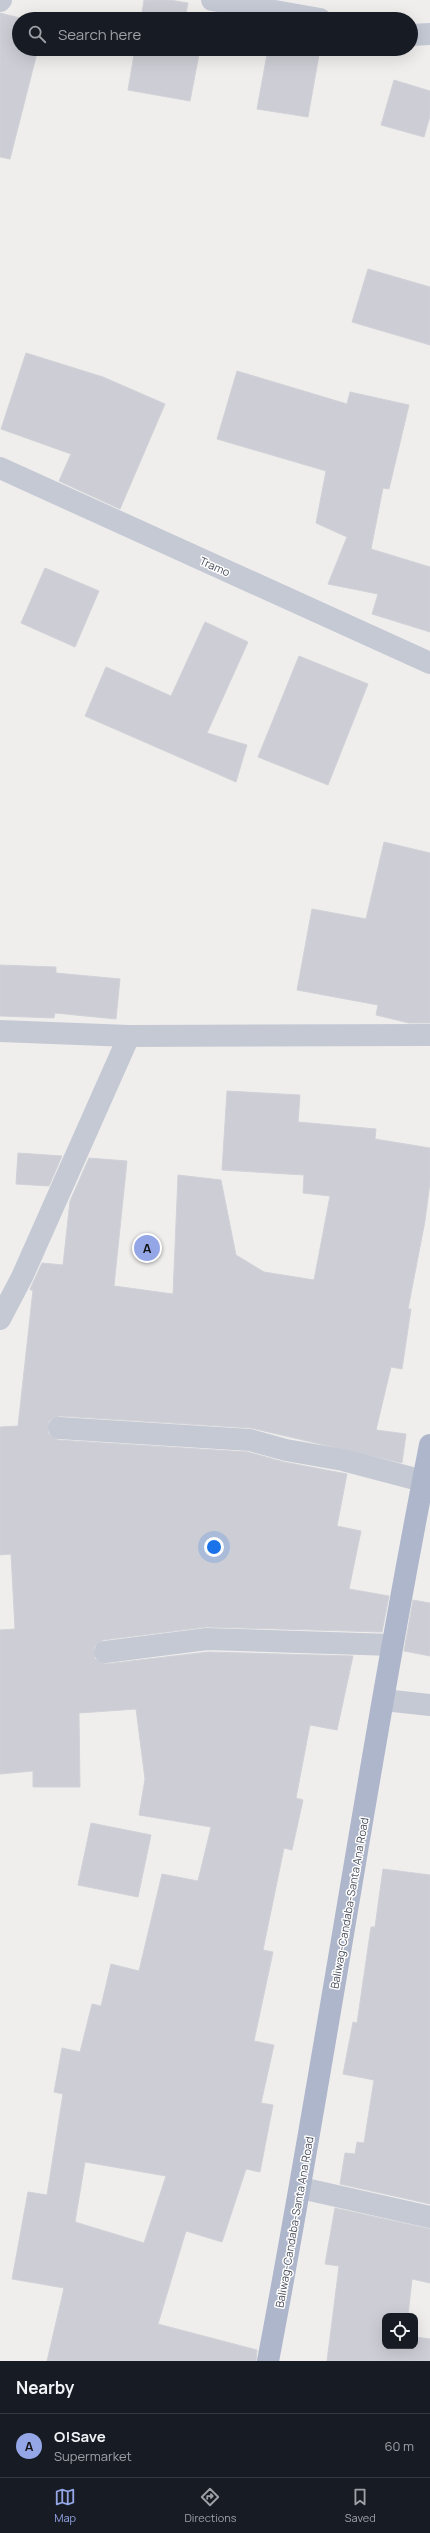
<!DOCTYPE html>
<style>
body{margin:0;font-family:Manrope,sans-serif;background:#20242c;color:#f1f3f6}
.controls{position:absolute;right:12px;bottom:12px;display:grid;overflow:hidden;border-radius:8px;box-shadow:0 4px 16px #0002}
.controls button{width:36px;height:36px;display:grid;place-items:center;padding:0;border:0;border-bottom:1px solid #363941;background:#171b24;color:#f1f3f6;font:20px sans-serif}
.you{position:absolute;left:214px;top:1547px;width:14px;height:14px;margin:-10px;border:3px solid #fff;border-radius:50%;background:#1a73e8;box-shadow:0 0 0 6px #1a73e833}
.badge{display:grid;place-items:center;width:26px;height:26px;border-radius:50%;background:#95a6e6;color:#111;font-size:13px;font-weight:700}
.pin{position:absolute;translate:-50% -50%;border:2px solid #fff;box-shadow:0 1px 4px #0006}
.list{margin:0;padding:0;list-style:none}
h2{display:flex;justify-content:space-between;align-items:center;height:52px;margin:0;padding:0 16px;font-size:17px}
h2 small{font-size:13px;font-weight:400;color:#9ea1a6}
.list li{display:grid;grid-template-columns:26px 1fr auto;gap:12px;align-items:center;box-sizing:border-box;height:64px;padding:0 16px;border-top:1px solid #363941}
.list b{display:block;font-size:15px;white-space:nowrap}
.list p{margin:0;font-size:13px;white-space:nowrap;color:#9ea1a6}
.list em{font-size:13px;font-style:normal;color:#9ea1a6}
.icon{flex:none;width:22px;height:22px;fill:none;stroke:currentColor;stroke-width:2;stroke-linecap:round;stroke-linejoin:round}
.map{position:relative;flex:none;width:430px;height:2361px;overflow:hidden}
.search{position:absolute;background:#171b24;box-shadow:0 4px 16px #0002;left:12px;right:12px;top:12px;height:44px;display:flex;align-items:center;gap:10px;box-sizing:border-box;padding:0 14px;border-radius:22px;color:#9ea1a6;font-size:15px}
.sheet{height:116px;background:#171b24}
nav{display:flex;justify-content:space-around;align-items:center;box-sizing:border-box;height:56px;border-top:1px solid #363941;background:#171b24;font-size:11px;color:#9ea1a6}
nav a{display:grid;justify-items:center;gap:2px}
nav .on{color:#95a6e6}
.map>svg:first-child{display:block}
</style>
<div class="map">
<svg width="430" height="2361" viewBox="0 0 430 2361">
<rect width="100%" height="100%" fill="#f0eeed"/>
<g fill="#cdced5" stroke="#d1d2d8" fill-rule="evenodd">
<polygon points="144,0 170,0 188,3 185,18 194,19 141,19"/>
<polygon points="0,13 24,19 19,19 19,49 38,49 10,159 0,157"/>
<polygon points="135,49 200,49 190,101 128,90"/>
<polygon points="268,49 320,49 308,117 257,109"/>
<polygon points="394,80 430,91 430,116 424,137 381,125"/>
<polygon points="368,269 430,287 430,345 352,322"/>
<polygon points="26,353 103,377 165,404 120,509 59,481 71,454 1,429"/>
<polygon points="237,371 347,404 350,392 409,405 389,489 383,488 371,549 430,567 430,632 372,614 378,594 328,584 347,537 316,523 326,471 217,439"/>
<polygon points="45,568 99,591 75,647 21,623"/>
<polygon points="205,622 248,642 207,733 247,745 236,782 85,716 106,667 171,696"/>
<polygon points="299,656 368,684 328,785 258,757"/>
<polygon points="384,842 430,853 430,1023 409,1023 376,1015 378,1005 297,990 312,909 366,919"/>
<polygon points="0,965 56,967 56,973 120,979 116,1019 55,1013 54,1018 0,1016"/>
<path d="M227,1091L300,1095L298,1122L376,1129L375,1139L430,1148V1182L425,1221L408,1309H411L402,1369L391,1367L376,1430L406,1434L402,1463L251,1428L60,1416L49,1421L48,1433L58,1440L248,1452L284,1462L347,1474L337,1526L361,1531L349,1589L389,1596L382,1632L206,1627L103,1640L94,1647L95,1659L106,1664L208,1652L353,1656L337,1730L310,1725L296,1798L303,1800L292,1850L284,1848L263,1950L273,1952L254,2041L274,2045L261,2103L273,2105L260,2172L246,2169L222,2242L186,2231L158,2324L257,2350L256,2361H47L64,2288L12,2279L28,2192L47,2195L63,2094L54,2092L62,2048L80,2052L92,2004L101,2006L111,1964L139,1971L162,1874L198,1881L211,1827L139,1815L145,1779L136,1709L79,1713L80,1787H33V1771L0,1774V1630L15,1629L11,1554L0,1555V1427L18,1426L33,1290H30L31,1287L42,1263L63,1265L70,1201L89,1158L127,1161L114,1286L173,1294L178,1175L221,1180L236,1255L264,1272L314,1280L330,1196L303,1193L304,1175L222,1170ZM85,2162L166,2176L144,2243L75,2222Z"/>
<polygon points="18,1153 62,1156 49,1186 16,1184"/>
<polygon points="413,1600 430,1603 430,1656 404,1651"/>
<polygon points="91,1823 151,1835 138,1897 78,1885"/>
<polygon points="383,1869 430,1875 430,2204 340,2184 345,2153 355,2154 357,2142 364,2143 374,2080 343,2074 353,2022 357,2023 371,1927 375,1927"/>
<polygon points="335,2208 430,2229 430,2283 412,2279 408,2316 385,2316 385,2346 415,2346 415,2337 430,2339 430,2361 327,2361 339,2266 325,2264"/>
</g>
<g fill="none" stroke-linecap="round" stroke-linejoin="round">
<g stroke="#c4c9d4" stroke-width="22">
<polyline points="212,0 320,19"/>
<polyline points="0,1 1,0"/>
<polyline points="411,35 430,34"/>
<polyline points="0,468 430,663"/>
<polyline points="0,1031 129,1036 430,1035"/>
<polyline points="0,1319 22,1277 129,1036"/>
<polyline points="59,1428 250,1440 286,1450 343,1460 423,1481"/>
<polyline points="105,1652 207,1639 392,1645"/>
<polyline points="384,1700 430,1705"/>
<polyline points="301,2188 430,2217"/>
</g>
<path stroke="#aeb6cb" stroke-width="22" d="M268,2361C326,2057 370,1749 430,1445"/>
</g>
<g text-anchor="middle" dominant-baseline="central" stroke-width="3" stroke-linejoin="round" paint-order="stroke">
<g font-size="11" fill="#474c59" stroke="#fff">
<text transform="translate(215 566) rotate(24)">Tramo</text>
<text transform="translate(349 1903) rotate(-80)">Baliwag-Candaba-Santa Ana Road</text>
<text transform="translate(294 2222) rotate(-80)">Baliwag-Candaba-Santa Ana Road</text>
</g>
</g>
</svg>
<div class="controls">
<button><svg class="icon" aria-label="locate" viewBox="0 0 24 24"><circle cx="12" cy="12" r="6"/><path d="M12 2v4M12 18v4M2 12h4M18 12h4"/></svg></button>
</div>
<div class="you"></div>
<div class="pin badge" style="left:147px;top:1248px">A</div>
<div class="search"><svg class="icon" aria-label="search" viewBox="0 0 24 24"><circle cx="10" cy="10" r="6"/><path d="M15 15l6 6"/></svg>Search here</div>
</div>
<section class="sheet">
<h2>Nearby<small></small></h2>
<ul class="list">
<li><span class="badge">A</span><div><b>O!Save</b><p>Supermarket</p></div><em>60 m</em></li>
</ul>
</section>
<nav>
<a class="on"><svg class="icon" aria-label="map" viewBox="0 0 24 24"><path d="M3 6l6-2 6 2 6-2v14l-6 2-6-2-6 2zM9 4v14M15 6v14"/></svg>Map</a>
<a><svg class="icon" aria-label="directions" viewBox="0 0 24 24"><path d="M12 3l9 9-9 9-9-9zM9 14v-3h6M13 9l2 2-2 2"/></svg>Directions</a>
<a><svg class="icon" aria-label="saved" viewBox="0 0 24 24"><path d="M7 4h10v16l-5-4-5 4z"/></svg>Saved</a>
</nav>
